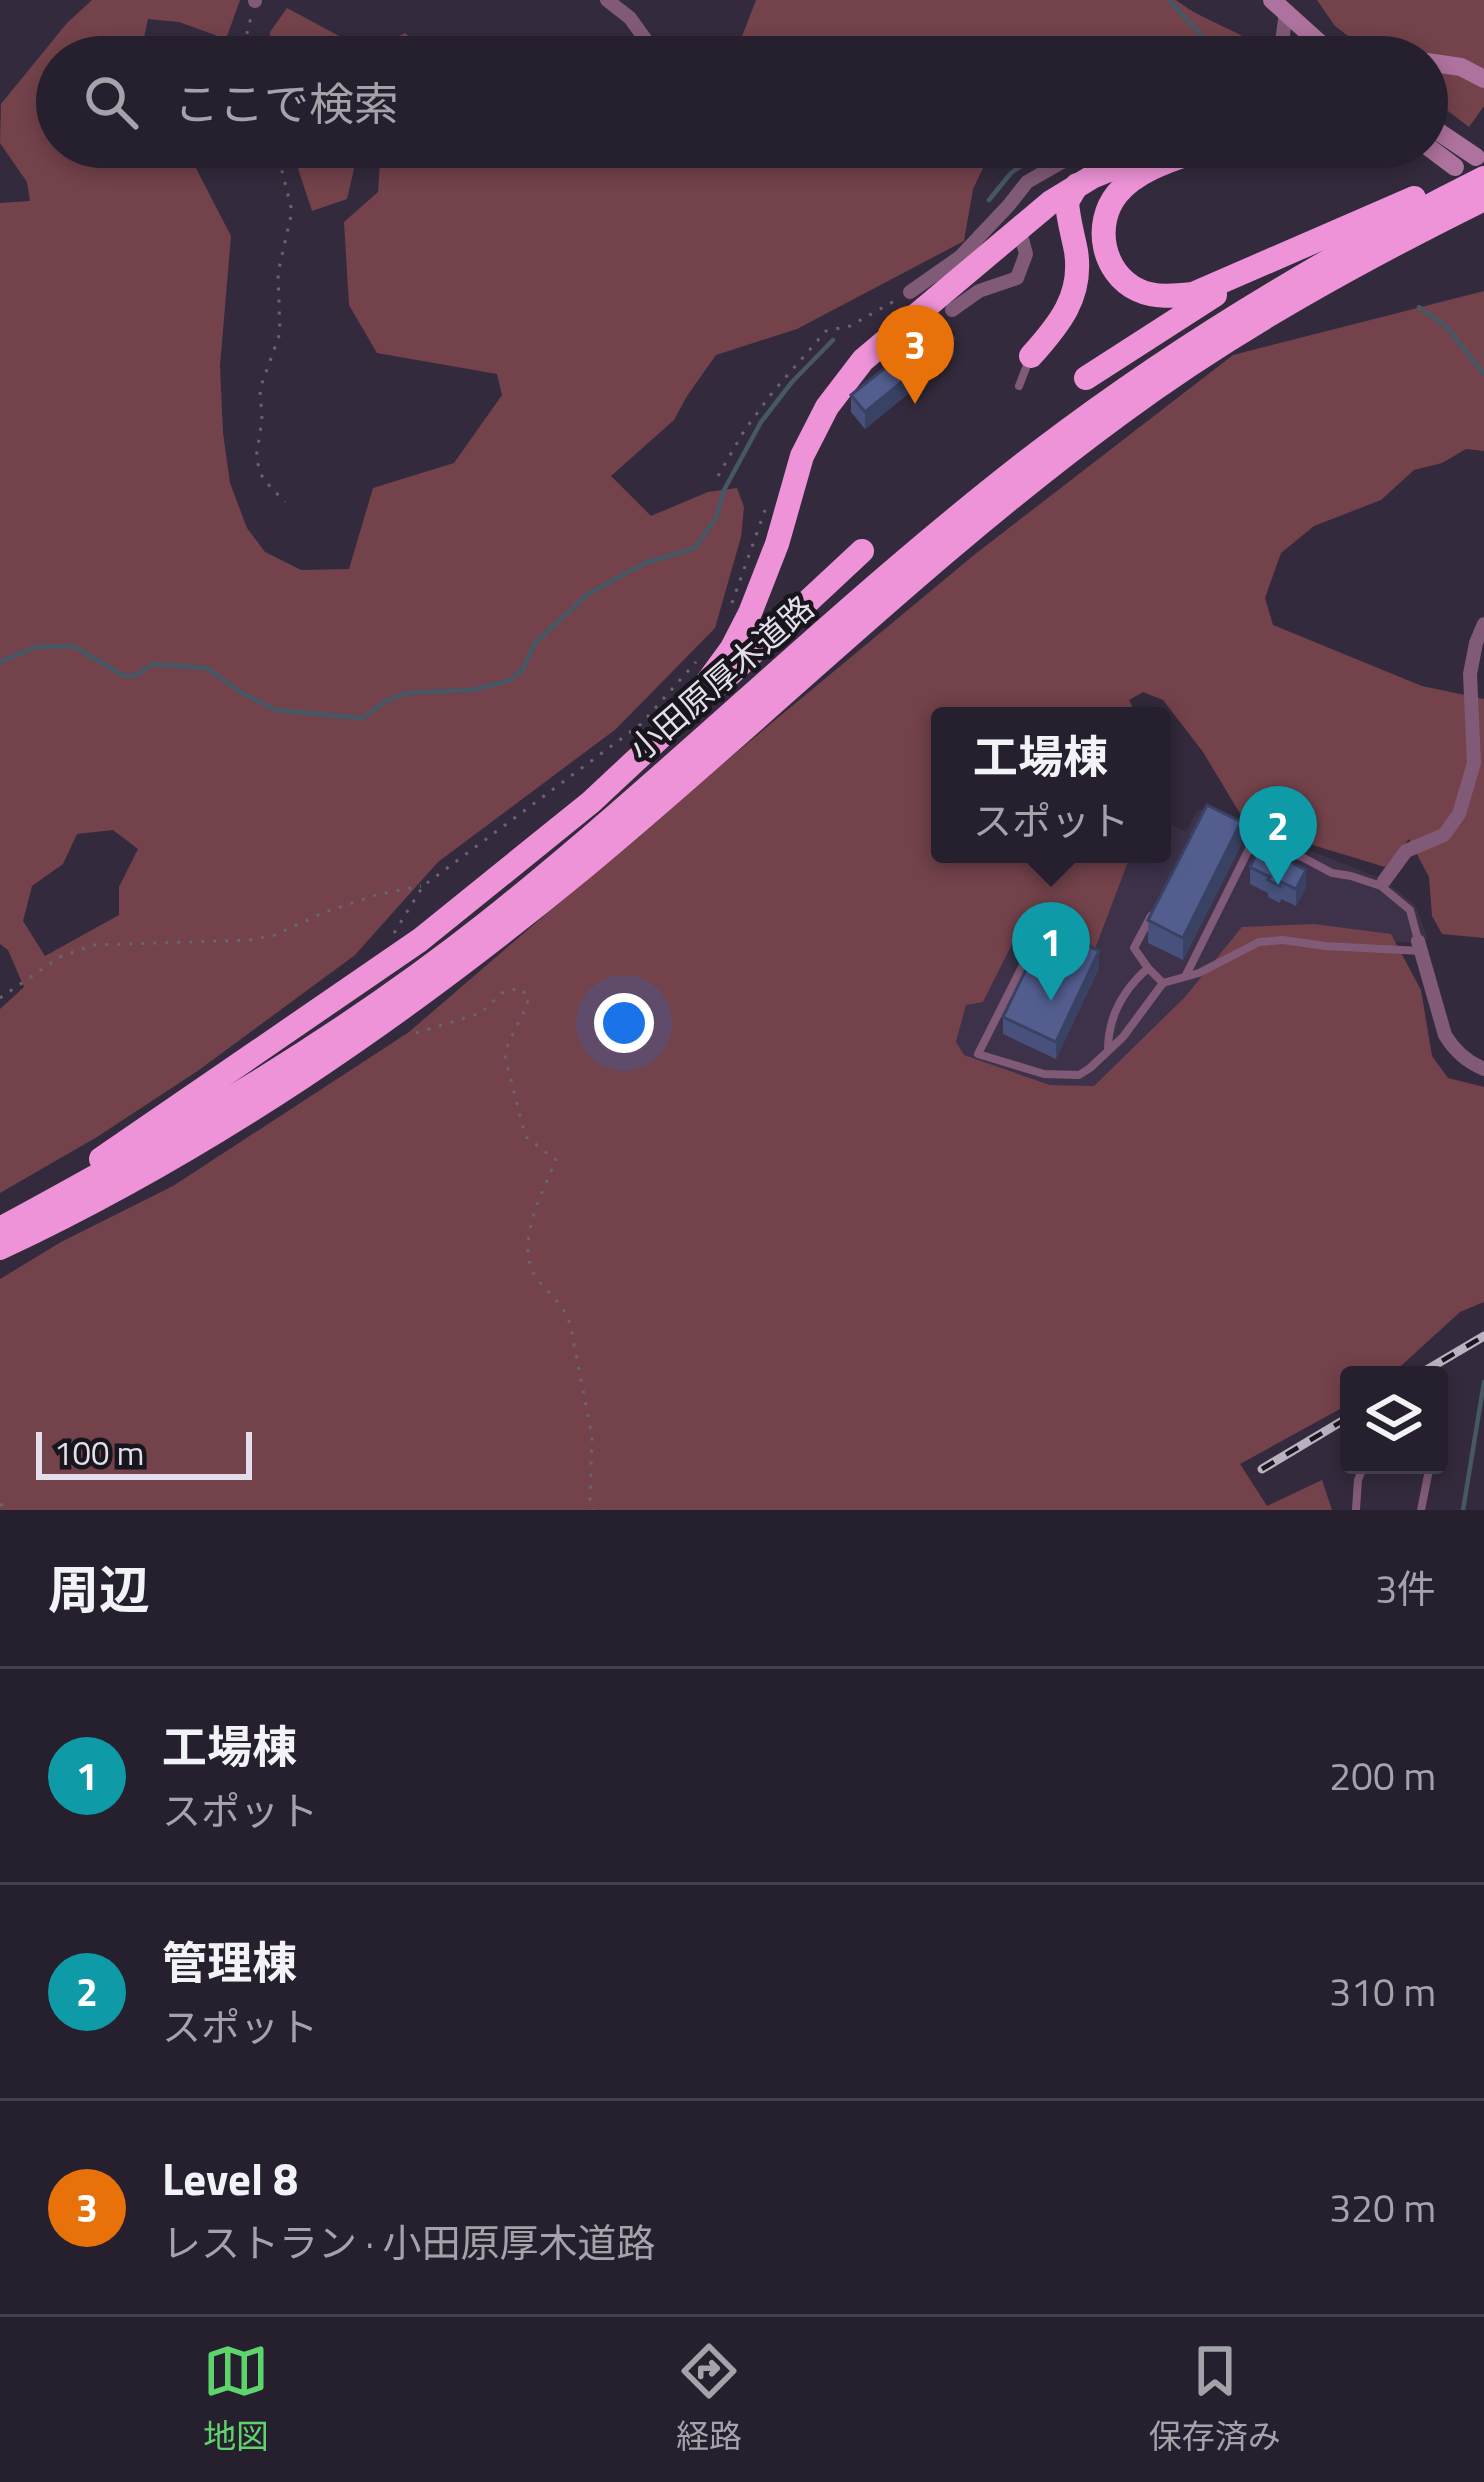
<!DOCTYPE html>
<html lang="ja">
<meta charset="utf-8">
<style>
body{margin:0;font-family:"Titillium Web","Noto Sans JP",sans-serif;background:#2e2836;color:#f1f3f6}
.controls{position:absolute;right:36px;bottom:36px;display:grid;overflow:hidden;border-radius:12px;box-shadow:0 6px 18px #0003}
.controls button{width:108px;height:108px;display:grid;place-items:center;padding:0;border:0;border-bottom:3px solid #423e4a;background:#26202e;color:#f1f3f6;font:60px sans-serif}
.scale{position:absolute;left:36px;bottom:30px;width:216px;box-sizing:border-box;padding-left:12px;border:6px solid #e3deea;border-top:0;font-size:33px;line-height:42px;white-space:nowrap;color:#e3deea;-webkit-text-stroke:9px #19151d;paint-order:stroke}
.you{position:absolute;left:624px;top:1023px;width:42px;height:42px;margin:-30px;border:9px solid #fff;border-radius:50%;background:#1a73e8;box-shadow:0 0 0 18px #1a73e833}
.badge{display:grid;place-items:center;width:78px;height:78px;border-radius:50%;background:#5ed56c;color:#fff;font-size:39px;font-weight:700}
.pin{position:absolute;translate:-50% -99px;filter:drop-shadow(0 3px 6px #0008)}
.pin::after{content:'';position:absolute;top:63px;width:42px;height:36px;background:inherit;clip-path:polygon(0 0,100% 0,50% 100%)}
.popup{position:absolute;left:931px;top:707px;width:240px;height:156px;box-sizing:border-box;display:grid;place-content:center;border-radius:12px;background:#26202e;filter:drop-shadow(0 3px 9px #0005);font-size:39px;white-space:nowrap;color:#a4a3aa}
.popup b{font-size:45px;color:#f1f3f6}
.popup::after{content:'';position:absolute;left:50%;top:100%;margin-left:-24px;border:24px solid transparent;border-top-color:#26202e}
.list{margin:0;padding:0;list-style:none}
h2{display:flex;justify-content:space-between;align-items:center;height:156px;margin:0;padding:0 48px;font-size:51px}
h2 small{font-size:39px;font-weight:400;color:#a4a3aa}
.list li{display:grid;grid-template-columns:78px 1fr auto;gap:36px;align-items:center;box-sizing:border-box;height:216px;padding:0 48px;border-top:3px solid #423e4a}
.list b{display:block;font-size:45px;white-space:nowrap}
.list p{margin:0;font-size:39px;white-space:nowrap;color:#a4a3aa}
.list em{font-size:39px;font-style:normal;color:#a4a3aa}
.icon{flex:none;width:66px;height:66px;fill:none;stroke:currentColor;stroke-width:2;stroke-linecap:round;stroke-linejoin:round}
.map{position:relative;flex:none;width:1484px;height:1510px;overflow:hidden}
.search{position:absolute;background:#26202e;box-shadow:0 6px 18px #0003;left:36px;right:36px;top:36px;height:132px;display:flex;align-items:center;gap:30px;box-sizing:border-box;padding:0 42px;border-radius:66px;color:#a4a3aa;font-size:45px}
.sheet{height:804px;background:#26202e}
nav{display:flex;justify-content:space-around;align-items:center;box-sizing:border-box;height:168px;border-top:3px solid #423e4a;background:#26202e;font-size:33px;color:#a4a3aa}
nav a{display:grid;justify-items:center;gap:6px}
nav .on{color:#5ed56c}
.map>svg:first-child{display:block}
</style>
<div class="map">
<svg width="1484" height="1510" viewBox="0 0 1484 1510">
<rect width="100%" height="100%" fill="#332b3d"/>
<polygon fill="#3d324a" points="1205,809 1382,879 1415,905 1428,939 1411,943 1398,941 1355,971 1094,1086 1050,1085 963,1055 956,1042 966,1005 983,1001 1023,922 1131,854 1162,854 1162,820 1186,832 1197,811"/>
<g fill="#73424b" fill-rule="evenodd">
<path d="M92,0H240L226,39L179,22L148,19L140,57H57V147H185L231,236L220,366L223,433L230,483L247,528L265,552L301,570L349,569L373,488L454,463L502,395L497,374L377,353L349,305L344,222L378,192L381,147H993L973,189L964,241L797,329L716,355L687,396L674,420L611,476L651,516L708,492L737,488L744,507L741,537L715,628L616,729L438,862L355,955L199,1070L97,1137L0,1193V1009L24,987L8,950L0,944V203L30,201L27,182L0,143L1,104L67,23ZM113,830L138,849L119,887V915L45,956L23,921L32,886L63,864L77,834Z"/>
<path d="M756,0H1176C1207,24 1240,29 1270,54L1268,57H734Z"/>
<polygon points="1317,0 1484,0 1484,106 1469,127 1427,95 1427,57 1376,57 1335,26"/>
<polygon points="287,8 369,52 405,33 435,57 272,57 270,32"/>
<polygon points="291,147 359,147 347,199 312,211"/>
<polygon points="1484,291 1484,451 1466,449 1442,463 1414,470 1381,500 1314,526 1281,553 1265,598 1273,625 1422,686 1484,699 1484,938 1442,934 1432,916 1429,877 1409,839 1385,867 1247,825 1203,752 1163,700 1143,692 1129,700 1137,716 940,716 940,854 1131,854 1093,954 1023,922 983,1002 966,1005 956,1042 964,1055 1050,1085 1094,1086 1185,997 1242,927 1314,924 1391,934 1421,990 1432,1056 1448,1078 1484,1087 1484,1302 1460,1312 1391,1375 1349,1375 1349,1404 1240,1464 1267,1506 1322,1480 1332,1510 0,1510 0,1279 61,1242 173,1186 409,1032 661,815 974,555 1233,355"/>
</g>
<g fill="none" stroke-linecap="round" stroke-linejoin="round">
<g stroke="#465766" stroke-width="4.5">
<polyline points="1169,0 1221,57"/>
<polyline points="989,200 1011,173 1049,147"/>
<polyline points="1419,307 1446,326 1484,374"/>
<polyline points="0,662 36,647 73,646 124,676 137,675 153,664 207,668 245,695 276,710 362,718 386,701 406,693 472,690 509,681 522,670 535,643 588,594 645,563 695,548 716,518 724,490 761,422 792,382 833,340"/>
<polyline points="1463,1510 1484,1382"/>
</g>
<g stroke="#6a6373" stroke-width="3" stroke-dasharray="3 9" stroke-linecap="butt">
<polyline points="250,57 245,41 252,13"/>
<polyline points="276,147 292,211 278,273 280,333 260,389 262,420 256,458 263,479 285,502"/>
<polyline points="718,476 744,431 772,393 826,331 850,326 898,299"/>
<polyline points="732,603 765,510"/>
<polyline points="394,933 423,886 641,724 696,662"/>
<polyline points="0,998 60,957 94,945 249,940 275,935 325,912 376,895 421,886"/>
<path d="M416,1033L481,1013L502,993L519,988L529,996C525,1018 508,1035 505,1056L525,1136L556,1160C543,1191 518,1237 532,1270C539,1288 562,1298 570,1324L592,1436L590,1499L593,1510"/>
<polyline points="0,1504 9,1510"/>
</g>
<g stroke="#805a76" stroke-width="8">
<polyline points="1019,386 1029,360"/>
<polyline points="1236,831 1253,841 1302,857 1332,873 1351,876 1381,886 1410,910 1418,940"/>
<polyline points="1026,959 978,1054 1044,1074 1079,1075 1090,1068 1123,1037 1163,983 1199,973 1259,942 1283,940 1325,946 1421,951"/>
<polyline points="1148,968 1134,948 1151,916"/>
<polyline points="1186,975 1253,841"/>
<path d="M1108,1050C1108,1016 1123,990 1148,968L1163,983"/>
<polyline points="1356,1509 1358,1480 1364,1465"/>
<polyline points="1421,1510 1430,1465"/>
</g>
<g stroke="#805a76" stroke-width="14">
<polyline points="607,0 630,18 648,43"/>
<polyline points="255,1 255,0"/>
<polyline points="1280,57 1286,12"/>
<polyline points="910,292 960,257 1009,205 1027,182 1062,162 1107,147"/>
<polyline points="952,310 979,291 1017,278 1026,254 1022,239"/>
<polyline points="1384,881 1406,851 1444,835 1459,814 1474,763 1470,674 1476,643 1484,624"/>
<path d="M1418,941L1445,1035C1454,1050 1467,1062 1484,1069"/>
</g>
<g stroke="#ad729d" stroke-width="18">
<polyline points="1272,0 1335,57"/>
<polyline points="1427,62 1461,67 1484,79"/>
<polyline points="1427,124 1476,157"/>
<polyline points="1427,146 1455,167"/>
</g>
<g stroke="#ef93d8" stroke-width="24">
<path d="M1208,147C1178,158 1138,168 1117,194C1093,224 1102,273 1138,290C1155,298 1174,296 1193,294L1414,198"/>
<path d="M1031,356C1059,325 1083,296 1076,251C1073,235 1068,219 1067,202L1077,185"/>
<polyline points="1086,378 1215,295"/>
<polyline points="714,689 862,551"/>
<polyline points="101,1159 420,940 591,802 681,718 732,648 750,613 777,544 802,456 827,407 863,360 1051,202 1092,177 1166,147"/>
<path d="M0,1229C170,1137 337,1042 488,922C677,771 848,598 1040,451C1179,345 1328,256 1484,178"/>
<path d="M0,1248C211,1149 402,1017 582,869C763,719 931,552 1121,413C1233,330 1359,261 1484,199"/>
</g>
<defs>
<g id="rail">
<polyline points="1418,1375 1484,1336"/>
<polyline points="1262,1469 1349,1417"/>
</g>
</defs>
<use href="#rail" stroke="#b9b3c1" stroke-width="9"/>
<use href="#rail" stroke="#19151d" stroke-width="4.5" stroke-dasharray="14" stroke-linecap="butt"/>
</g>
<g fill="#47517b">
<polygon points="926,332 954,356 865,429 851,412 851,395 926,335"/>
<polygon points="1241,845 1183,960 1148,943 1148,920"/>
<polygon points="1250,867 1306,887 1296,906 1281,899 1280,903 1268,897 1268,893 1250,884"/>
<polygon points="1099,968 1056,1059 1003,1034 1003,1017"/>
</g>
<g fill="#3a4264">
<polygon points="954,339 954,356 865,429 865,412"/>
<polygon points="1241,822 1241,845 1183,960 1183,938"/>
<polygon points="1306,870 1306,887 1296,906 1296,889"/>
<polygon points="1099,951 1099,968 1056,1059 1056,1042"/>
</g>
<g fill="#535e8f" stroke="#3a4264" stroke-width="3">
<polygon points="940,321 954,339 865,412 851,395 928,334 926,332"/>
<polygon points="1207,805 1241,822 1183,938 1148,920"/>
<polygon points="1260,847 1306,870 1296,889 1281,882 1280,886 1268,880 1270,877 1250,867"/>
<polygon points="1047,926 1099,951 1056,1042 1003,1017"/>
</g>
<g text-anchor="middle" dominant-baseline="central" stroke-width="9" stroke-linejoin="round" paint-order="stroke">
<g font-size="33" fill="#e3deea" stroke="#19151d">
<text transform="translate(721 678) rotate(-41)">小田原厚木道路</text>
</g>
</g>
</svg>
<div class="controls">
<button><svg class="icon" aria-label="layers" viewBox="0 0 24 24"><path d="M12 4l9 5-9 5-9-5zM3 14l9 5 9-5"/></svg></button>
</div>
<div class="scale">100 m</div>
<div class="you"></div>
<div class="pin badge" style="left:1051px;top:1001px;background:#0f9aa8">1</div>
<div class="popup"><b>工場棟</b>スポット</div>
<div class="pin badge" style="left:1278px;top:885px;background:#0f9aa8">2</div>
<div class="pin badge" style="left:915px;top:404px;background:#e8710a">3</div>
<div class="search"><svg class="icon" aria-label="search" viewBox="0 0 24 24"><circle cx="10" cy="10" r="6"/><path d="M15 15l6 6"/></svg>ここで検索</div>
</div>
<section class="sheet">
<h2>周辺<small>3件</small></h2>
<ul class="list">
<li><span class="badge" style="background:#0f9aa8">1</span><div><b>工場棟</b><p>スポット</p></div><em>200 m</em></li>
<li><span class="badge" style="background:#0f9aa8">2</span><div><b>管理棟</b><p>スポット</p></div><em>310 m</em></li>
<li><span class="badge" style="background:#e8710a">3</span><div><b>Level 8</b><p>レストラン · 小田原厚木道路</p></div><em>320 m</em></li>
</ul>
</section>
<nav>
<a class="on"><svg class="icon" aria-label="map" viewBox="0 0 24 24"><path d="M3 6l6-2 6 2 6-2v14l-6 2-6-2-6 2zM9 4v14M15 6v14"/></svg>地図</a>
<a><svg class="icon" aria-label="directions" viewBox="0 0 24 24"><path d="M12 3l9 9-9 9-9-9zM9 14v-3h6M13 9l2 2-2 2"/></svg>経路</a>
<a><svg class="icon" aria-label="saved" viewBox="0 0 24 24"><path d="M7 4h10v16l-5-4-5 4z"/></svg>保存済み</a>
</nav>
